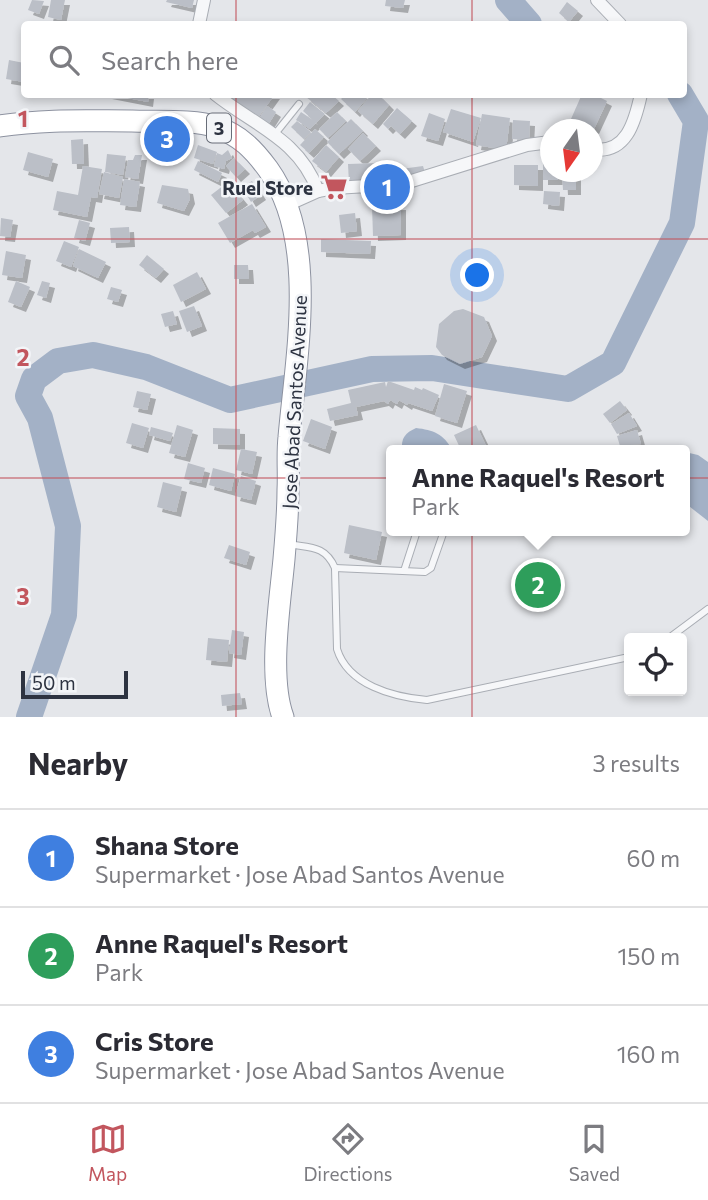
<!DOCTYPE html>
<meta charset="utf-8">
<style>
body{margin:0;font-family:Commissioner,sans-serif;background:#f2f2f3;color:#2b2b33}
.controls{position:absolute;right:21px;bottom:21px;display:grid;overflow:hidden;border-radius:7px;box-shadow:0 4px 10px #0003}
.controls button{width:63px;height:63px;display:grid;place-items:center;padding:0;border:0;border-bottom:2px solid #e1e1e2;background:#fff;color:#2b2b33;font:35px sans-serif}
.compass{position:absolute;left:540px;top:119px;width:63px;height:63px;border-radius:50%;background:#fff;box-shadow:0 4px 10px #0003;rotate:194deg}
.scale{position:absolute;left:21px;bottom:18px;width:107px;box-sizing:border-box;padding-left:7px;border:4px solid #2d3341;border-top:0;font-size:19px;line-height:24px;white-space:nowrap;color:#2d3341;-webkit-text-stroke:5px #f3f5f8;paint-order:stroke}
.you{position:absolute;left:478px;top:276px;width:24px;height:24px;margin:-18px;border:5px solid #fff;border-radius:50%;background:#1a73e8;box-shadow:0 0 0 10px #1a73e833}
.badge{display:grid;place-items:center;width:46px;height:46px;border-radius:50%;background:#c2565e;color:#fff;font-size:23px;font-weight:700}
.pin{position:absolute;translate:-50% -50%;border:4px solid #fff;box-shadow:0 2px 7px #0006}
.popup{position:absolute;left:386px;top:445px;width:304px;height:91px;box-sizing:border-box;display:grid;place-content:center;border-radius:7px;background:#fff;filter:drop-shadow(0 2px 5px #0005);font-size:23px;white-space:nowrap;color:#7c7c81}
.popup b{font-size:26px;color:#2b2b33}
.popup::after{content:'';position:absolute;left:50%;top:100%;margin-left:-14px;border:14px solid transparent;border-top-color:#fff}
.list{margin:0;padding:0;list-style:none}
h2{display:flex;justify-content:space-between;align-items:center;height:91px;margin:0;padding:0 28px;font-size:30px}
h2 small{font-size:23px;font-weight:400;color:#7c7c81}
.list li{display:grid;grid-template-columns:46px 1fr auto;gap:21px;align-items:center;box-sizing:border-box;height:98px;padding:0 28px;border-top:2px solid #e1e1e2}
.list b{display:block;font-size:26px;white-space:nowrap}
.list p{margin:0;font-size:23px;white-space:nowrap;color:#7c7c81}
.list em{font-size:23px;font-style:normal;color:#7c7c81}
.icon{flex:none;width:38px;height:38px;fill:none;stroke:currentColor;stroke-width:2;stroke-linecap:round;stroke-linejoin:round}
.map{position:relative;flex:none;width:708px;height:717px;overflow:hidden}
.search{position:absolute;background:#fff;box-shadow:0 4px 10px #0003;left:21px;right:21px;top:21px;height:77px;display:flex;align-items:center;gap:18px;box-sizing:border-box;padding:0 24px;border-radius:7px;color:#7c7c81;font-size:26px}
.sheet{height:385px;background:#fff}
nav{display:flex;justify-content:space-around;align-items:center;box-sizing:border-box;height:98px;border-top:2px solid #e1e1e2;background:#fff;font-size:19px;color:#7c7c81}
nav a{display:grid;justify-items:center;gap:4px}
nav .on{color:#c2565e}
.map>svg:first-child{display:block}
</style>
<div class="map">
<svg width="708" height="717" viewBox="0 0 708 717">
<defs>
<filter id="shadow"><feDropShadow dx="5" dy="5" stdDeviation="0" flood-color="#0004"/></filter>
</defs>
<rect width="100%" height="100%" fill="#e4e6ea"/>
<g fill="#a3b1c6">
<path d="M416,428C433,430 444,434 452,450H402C401,438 405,433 416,428Z"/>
<polygon points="685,452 698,455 708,462 708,521 685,503"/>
</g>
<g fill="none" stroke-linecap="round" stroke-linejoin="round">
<g stroke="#a3b1c6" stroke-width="26">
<polyline points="508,0 529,24"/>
<polyline points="29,717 64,615 68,526 40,418 28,396 34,379 58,361 93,355 146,367 230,400 372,369 432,368 568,389 613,363 682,223 696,121 680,94"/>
</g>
</g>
<g fill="#bbbfc7" filter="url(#shadow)">
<polygon points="32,0 44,1 39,14 28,10"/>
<polygon points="51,0 65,0 61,20 48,17"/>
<polygon points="167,0 194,0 192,8 166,2"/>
<polygon points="386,0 405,0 403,8 385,6"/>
<polygon points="567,2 578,11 569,22 559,13"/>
<polygon points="9,60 24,63 24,82 6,79"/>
<polygon points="107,94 149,94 148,102"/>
<polygon points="231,94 275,94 257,119 228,101"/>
<polygon points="307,94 331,94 339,101 326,113 306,97"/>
<polygon points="346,94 365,94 368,97 355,112 341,99"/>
<polygon points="372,94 378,94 389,105 373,124 358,111"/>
<polygon points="582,94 593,94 607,101 594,129 571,119"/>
<polygon points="310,102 325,114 310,129 296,120 301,112 313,120 303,111"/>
<polygon points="267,106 276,112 268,125 259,119"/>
<polygon points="397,108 412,121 400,134 391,126 388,129 383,124"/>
<polygon points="451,109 481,118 473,142 443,132"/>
<polygon points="337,112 346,121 328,138 319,129"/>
<polygon points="429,113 445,119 438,141 421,136"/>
<polygon points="482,114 510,118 506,150 476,145"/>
<polygon points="351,119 363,131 339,154 327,142"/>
<polygon points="513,120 530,121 529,140 512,139"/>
<polygon points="297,121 311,132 304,139 291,127"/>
<polygon points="315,129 324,137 309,153 300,145"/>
<polygon points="363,133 376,146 360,161 348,149"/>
<polygon points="83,139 84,164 72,164 71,140"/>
<polygon points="198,145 217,152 213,164 194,158"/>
<polygon points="326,145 339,157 326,172 312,161"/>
<polygon points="228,150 232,158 226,161 224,169 214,166 217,153 222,155"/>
<polygon points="28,152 53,159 48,177 23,170"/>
<polygon points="107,154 126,156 123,175 105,172"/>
<polygon points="135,155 142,155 138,179 125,177 128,160 133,160"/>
<polygon points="234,158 245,169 236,177 226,166"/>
<polygon points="198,161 222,173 218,182 194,170"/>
<polygon points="395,161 397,183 380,183 379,162"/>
<polygon points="543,161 550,161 550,172 558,172 558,180 543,180"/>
<polygon points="378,163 379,183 349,184 348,164"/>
<polygon points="514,165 538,165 538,186 514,185"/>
<polygon points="83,166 102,169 97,198 91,197 87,217 53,210 57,191 78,195"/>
<polygon points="423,166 426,176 405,179 401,169"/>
<polygon points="104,172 123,177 119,198 99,194"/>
<polygon points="562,172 576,172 576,190 563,190"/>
<polygon points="124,179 140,182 136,207 120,205"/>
<polygon points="252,181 261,195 251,202 242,187"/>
<polygon points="228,182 243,200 226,213 211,195"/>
<polygon points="162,185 188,189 190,199 184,211 157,203"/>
<polygon points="544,191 560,192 559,206 543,204"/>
<polygon points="252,204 266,227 255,233 253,230 230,243 218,223"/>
<polygon points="401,205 401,235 373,236 372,206"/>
<polygon points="355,213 357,231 341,233 339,215"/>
<polygon points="1,218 13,220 10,237 0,236"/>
<polygon points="79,220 90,223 85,241 74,238"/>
<polygon points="129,227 130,242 111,243 110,228"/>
<polygon points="321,239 371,241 370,254 321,252"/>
<polygon points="64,241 79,247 71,267 56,261"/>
<polygon points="79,249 106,262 98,278 73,266"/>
<polygon points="6,251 26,255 22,278 2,275"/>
<polygon points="147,255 164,269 156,278 139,265"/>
<polygon points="234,265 248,265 249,279 234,279"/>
<polygon points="197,272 206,289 181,302 173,285"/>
<polygon points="16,281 30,287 21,307 8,302"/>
<polygon points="42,281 50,283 46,298 37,295"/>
<polygon points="111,287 122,290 118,302 107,299"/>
<polygon points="194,306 202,326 187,332 179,311"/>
<polygon points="463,309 484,317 492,336 482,357 460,364 442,355 436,347 439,324 454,311"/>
<polygon points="173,311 177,324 165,327 161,314"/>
<polygon points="388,381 414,390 415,387 422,390 423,388 439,395 432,411 408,403 407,405 399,400 397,404 390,400 388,404 384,401 356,407 358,415 330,421 327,409 351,403 348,390 385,382 386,387"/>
<polygon points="444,384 467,391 457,423 435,416"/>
<polygon points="137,391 151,394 147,410 133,407"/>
<polygon points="620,401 627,410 610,423 603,414"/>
<polygon points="629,413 637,426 617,434 611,424"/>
<polygon points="311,419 332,427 325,449 303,441"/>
<polygon points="132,423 149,428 143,448 126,443"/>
<polygon points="177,425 193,430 185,457 169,453"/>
<polygon points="476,425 488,450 461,450 454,435"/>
<polygon points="151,427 173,433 170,441 149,435"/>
<polygon points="213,428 240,429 240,445 213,444"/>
<polygon points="637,430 641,444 620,446 617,436"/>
<polygon points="241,449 257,452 252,474 236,470"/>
<polygon points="188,463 205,468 201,483 184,479"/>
<polygon points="213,468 235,474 231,491 209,485"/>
<polygon points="241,476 256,481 251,500 235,496"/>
<polygon points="163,482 182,487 176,512 157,507"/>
<polygon points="349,525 382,532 376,560 344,553"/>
<polygon points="229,545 250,552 246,565 224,558"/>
<polygon points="232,630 244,632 241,655 229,653"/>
<polygon points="208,638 229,640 227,662 206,660"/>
<polygon points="240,693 242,704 222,706 221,695"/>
</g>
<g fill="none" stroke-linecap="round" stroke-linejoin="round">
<defs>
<g id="service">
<polyline points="275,134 299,104"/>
<path d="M288,544C310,548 325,545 335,568L337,649C348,685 393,697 427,700L629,657"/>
<polyline points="335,568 425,572 431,568 444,531"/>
<polyline points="404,571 417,531"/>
<polyline points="669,638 708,609"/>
</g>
<g id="minor">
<polyline points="597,0 620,24"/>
<polyline points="199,24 204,0"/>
<path d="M215,94C255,126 299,139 318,191"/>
<path d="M592,149C626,155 635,122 641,94"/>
<polyline points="289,204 318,191 334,188 402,184 527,145 550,142"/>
</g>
<path id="trunk" d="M0,126C44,119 88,121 132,121C155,122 195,119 216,127C240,135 254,150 268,169C319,240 296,356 289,437C287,455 289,473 288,490C288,513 286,536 284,559C280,603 268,676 283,717"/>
</defs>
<use href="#service" stroke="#a9adb4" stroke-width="8"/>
<use href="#minor" stroke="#a9adb4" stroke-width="14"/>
<use href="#trunk" stroke="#8d92a0" stroke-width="23"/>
<use href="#service" stroke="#f6f7f9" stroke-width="6"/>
<use href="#minor" stroke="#f6f7f9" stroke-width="12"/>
<use href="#trunk" stroke="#fff" stroke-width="21"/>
</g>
<path fill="none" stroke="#c2565e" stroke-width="2" stroke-opacity="0.55" d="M236,0V24M472,0V24M236,94V717M472,94V717M0,239H708M0,478H708"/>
<defs>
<symbol id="supermarket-bare" viewBox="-9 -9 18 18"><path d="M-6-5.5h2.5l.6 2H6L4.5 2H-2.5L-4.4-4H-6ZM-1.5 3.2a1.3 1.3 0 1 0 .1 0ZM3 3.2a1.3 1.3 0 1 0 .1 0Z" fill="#c2565e" stroke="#f3f5f8" stroke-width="2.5" paint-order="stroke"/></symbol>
</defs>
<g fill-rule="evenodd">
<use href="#supermarket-bare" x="315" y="168" width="38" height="38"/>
</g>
<g text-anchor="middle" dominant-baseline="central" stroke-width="5" stroke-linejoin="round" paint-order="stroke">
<rect fill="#f3f5f8" stroke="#686d78" stroke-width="2" x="207" y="113.5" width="24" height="29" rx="5"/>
<g font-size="18" font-weight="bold" fill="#2d3341">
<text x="219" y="128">3</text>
</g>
<g font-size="19" font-weight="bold" fill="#2d3341" stroke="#f3f5f8" text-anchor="end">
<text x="313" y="187">Ruel Store</text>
</g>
<g font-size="19" fill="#2d3341" stroke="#f3f5f8">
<text transform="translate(294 402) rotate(-87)">Jose Abad Santos Avenue</text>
</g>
</g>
<g font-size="23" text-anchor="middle" font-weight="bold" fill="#c2565e" stroke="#f3f5f8" stroke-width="5" stroke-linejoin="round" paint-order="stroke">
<text x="23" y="127">1</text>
<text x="23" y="366">2</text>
<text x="23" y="605">3</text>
</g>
</svg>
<div class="controls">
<button><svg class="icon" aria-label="locate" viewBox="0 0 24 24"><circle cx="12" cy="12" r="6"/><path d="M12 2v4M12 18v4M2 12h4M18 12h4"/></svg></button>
</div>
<svg class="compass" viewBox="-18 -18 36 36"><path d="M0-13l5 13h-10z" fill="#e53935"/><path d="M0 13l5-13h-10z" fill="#7c7c81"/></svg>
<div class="scale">50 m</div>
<div class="you"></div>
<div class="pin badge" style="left:387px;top:187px;background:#3f7fe0">1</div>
<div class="pin badge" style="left:538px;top:585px;background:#2e9e5b">2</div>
<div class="popup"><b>Anne Raquel's Resort</b>Park</div>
<div class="pin badge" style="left:167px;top:139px;background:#3f7fe0">3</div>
<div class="search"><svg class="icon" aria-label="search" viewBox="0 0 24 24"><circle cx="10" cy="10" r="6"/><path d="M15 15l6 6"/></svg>Search here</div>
</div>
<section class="sheet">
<h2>Nearby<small>3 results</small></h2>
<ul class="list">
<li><span class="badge" style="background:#3f7fe0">1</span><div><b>Shana Store</b><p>Supermarket · Jose Abad Santos Avenue</p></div><em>60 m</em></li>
<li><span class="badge" style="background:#2e9e5b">2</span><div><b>Anne Raquel's Resort</b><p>Park</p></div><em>150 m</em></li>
<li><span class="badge" style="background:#3f7fe0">3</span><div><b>Cris Store</b><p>Supermarket · Jose Abad Santos Avenue</p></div><em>160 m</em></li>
</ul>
</section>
<nav>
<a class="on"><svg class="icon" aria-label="map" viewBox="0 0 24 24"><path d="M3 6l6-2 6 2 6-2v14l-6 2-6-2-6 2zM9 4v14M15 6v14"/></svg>Map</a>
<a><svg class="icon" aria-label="directions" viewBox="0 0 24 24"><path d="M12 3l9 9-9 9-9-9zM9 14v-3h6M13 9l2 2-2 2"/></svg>Directions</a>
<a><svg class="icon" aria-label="saved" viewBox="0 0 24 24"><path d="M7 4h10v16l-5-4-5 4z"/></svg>Saved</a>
</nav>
